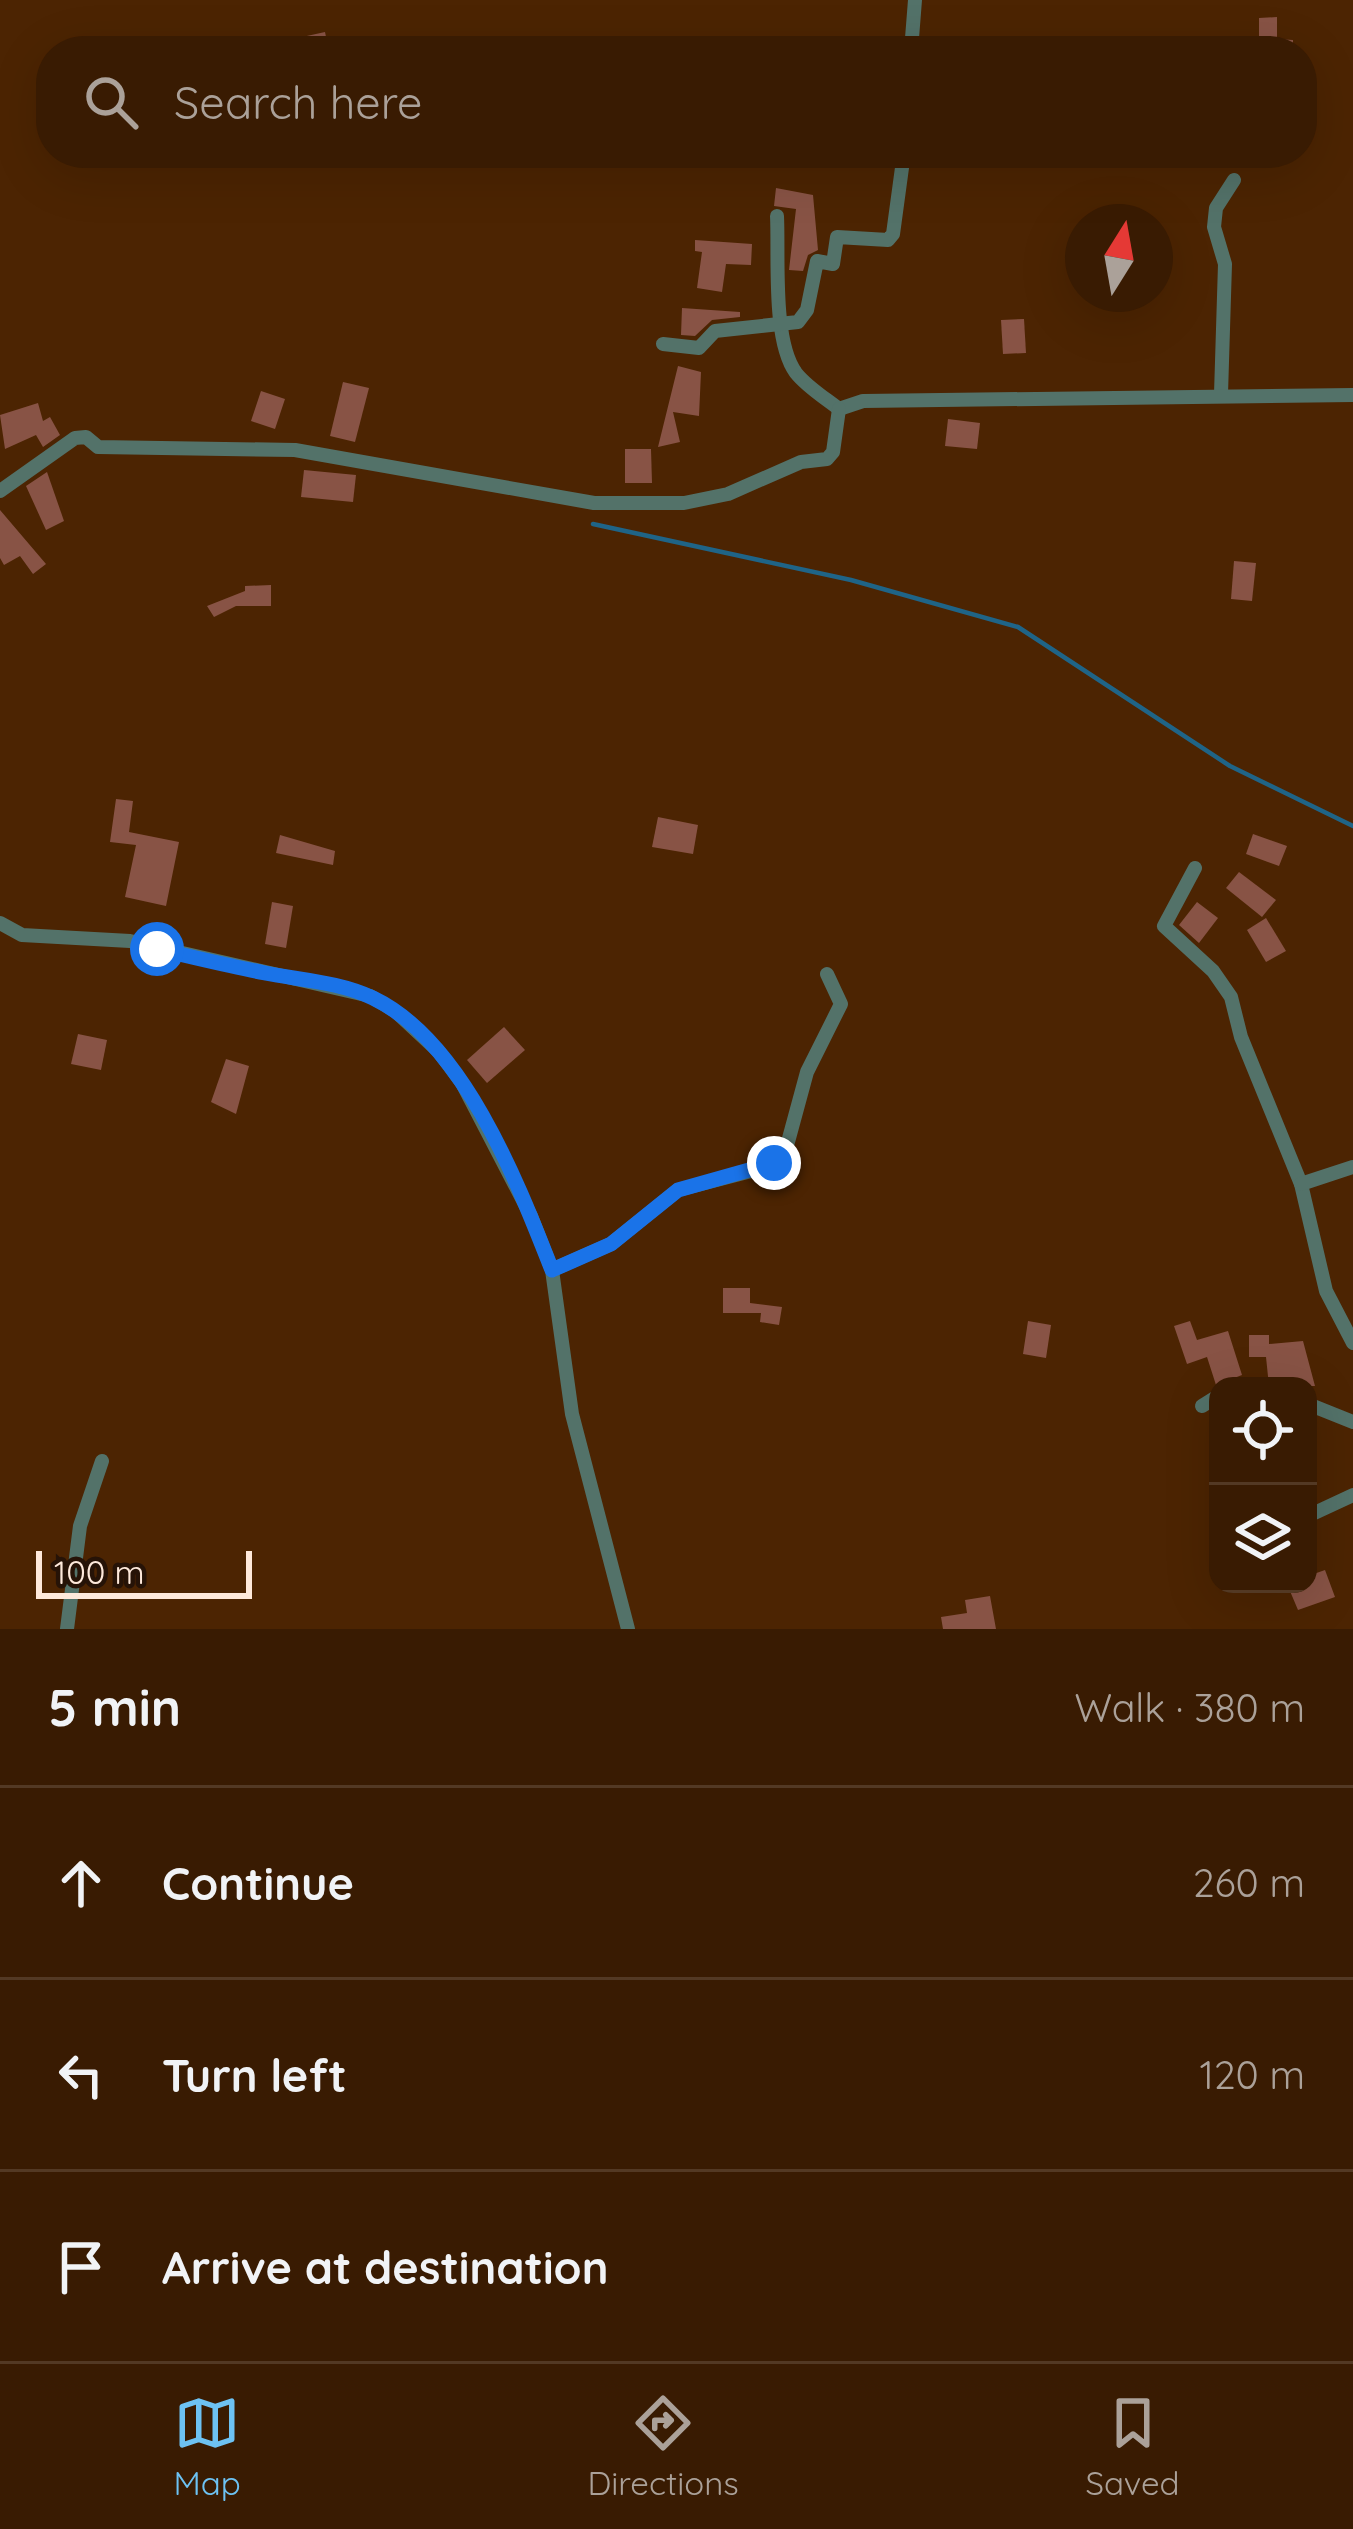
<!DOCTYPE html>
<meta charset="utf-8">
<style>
body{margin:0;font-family:Quicksand,sans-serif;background:#40240c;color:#f1f3f6}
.controls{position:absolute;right:36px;bottom:36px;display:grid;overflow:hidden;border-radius:24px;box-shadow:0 12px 48px #0002}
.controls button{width:108px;height:108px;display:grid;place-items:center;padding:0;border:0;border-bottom:3px solid #533924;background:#391b02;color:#f1f3f6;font:60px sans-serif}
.compass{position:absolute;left:1065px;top:204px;width:108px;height:108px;border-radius:50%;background:#391b02;box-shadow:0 12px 48px #0002;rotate:11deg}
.scale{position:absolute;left:36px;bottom:30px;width:216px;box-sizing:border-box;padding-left:12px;border:6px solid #fee9db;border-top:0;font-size:33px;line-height:42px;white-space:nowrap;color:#fee9db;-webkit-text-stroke:9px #261307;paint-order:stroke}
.stop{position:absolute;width:36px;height:36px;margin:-27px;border:9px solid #1a73e8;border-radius:50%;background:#fff}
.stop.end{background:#1a73e8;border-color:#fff;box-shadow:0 3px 12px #0008}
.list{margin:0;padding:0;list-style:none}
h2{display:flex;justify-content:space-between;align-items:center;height:156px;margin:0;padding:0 48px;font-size:51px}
h2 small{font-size:39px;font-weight:400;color:#aba199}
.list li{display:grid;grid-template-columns:78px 1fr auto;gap:36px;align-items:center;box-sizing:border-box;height:192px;padding:0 48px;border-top:3px solid #533924}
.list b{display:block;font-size:45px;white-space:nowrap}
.list em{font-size:39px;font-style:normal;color:#aba199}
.icon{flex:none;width:66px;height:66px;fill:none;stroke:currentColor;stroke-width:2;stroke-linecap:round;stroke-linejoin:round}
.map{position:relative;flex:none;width:1353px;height:1629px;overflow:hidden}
.search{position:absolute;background:#391b02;box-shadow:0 12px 48px #0002;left:36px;right:36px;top:36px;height:132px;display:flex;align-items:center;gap:30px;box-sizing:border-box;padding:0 42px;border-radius:48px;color:#aba199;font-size:45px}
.sheet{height:732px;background:#391b02}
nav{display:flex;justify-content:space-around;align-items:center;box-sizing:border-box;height:168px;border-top:3px solid #533924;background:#391b02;font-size:33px;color:#aba199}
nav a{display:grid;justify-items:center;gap:6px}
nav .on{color:#6dc2f3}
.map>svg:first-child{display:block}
</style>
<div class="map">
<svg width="1353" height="1629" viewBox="0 0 1353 1629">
<rect width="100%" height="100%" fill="#4c2402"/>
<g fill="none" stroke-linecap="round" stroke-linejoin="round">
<polyline stroke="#1f6487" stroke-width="4.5" points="593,524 851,580 1018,627 1230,766 1353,826"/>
</g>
<g fill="#885345">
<polygon points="1277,17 1277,39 1293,40 1293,51 1238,51 1238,40 1259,41 1259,18"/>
<polygon points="325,32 329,51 261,51 261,46"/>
<polygon points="776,188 813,195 818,250 808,255 803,271 789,270 796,209 774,206"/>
<polygon points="695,240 752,244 751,265 726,264 722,292 697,288 702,252 695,251"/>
<polygon points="682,308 740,312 740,317 712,320 695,336 681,335"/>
<polygon points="1024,319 1026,353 1003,354 1001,320"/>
<polygon points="678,366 701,372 699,416 673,412 680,442 658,447"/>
<polygon points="343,382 369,388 355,442 330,436"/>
<polygon points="261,391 285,399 275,429 251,421"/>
<polygon points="38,403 43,421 50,417 60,435 43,447 36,435 5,449 0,415"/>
<polygon points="948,419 980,423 977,449 945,446"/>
<polygon points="625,449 651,449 652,483 625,483"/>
<polygon points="304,470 356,475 353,502 301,497"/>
<polygon points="47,472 64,521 46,530 26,486"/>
<polygon points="0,510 46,564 33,574 20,556 4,565 0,558"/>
<polygon points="1234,561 1256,563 1252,601 1231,599"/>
<polygon points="271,585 271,606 236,606 214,617 207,606 245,591 245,586"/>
<polygon points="116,799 133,801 129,832 179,842 166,906 125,897 136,845 110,842"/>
<polygon points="658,817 698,825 693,854 652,847"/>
<polygon points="1253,834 1287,846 1279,866 1246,854"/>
<polygon points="280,835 335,851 333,865 276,853"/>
<polygon points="1239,872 1276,900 1262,917 1226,888"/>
<polygon points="272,902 293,906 286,948 265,944"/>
<polygon points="1197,902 1218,918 1199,943 1179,925"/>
<polygon points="1266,918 1286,951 1266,962 1247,930"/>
<polygon points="504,1027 525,1050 487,1083 467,1060"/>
<polygon points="78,1034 107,1040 101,1070 71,1064"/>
<polygon points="226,1059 249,1066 236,1114 211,1102"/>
<polygon points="723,1288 750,1288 750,1303 782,1307 779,1325 760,1322 761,1313 723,1313"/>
<polygon points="1028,1321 1051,1325 1046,1358 1023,1354"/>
<polygon points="1190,1321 1197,1340 1228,1331 1242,1375 1216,1385 1207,1357 1187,1364 1174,1326"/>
<polygon points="1249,1335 1269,1335 1269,1344 1303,1341 1315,1386 1269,1386 1266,1357 1249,1357"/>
<polygon points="1325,1570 1335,1597 1298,1610 1287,1584 1308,1584 1308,1576"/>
<polygon points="990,1596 996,1629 943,1629 941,1617 967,1613 965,1600"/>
</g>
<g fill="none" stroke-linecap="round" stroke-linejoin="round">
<g stroke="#537269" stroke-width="14">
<polyline points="911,51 915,0"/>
<path d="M777,216C779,255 772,341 796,373C807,387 825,398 839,409"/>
<polyline points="663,344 699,348 715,331 798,322 807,310 817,261 833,264 837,237 888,240 893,234 904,153"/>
<polyline points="1221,394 1225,264 1214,227 1216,208 1234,180"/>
<polyline points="839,409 863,401 1353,395"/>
<polyline points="0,491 75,438 86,437 98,447 295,450 594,503 684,503 728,494 801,462 827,459 833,452 839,409"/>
<polyline points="1195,868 1164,926 1213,971 1231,997 1241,1037 1301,1184 1326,1291 1353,1343"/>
<polyline points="0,923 22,935 130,941 370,996 395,1011 439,1052 462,1083 531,1216 552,1270 572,1414 628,1629"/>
<polyline points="1301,1184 1353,1167"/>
<polyline points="552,1270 611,1244 678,1190 755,1170 785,1153 807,1072 841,1004 827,974"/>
<polyline points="1234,1386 1250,1386"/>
<polyline points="1308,1404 1353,1422"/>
<polyline points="1202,1406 1218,1396"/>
<polyline points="1308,1516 1353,1495"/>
<polyline points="67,1629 80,1526 102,1461"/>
</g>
</g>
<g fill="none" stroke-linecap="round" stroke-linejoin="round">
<path stroke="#1a73e8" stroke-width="15" d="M157,949C193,957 229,966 265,973C300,980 340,982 373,998C463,1041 517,1181 552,1270L611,1244L678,1190L774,1163"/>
</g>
</svg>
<div class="controls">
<button><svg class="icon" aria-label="locate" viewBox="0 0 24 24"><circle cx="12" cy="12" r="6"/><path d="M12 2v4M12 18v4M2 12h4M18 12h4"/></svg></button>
<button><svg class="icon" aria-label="layers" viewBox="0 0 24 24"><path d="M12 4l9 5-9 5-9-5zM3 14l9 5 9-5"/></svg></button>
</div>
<svg class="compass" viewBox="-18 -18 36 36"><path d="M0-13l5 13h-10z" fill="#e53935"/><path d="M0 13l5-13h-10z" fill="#aba199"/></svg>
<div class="scale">100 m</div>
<div class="stop" style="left:157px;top:949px"></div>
<div class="stop end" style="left:774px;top:1163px"></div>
<div class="search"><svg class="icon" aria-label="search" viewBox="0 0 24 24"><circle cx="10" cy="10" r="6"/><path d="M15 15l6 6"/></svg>Search here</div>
</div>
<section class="sheet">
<h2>5 min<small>Walk · 380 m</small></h2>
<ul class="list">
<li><svg class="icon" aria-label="ahead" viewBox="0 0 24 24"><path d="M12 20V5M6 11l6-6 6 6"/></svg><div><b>Continue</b></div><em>260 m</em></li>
<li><svg class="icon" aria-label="left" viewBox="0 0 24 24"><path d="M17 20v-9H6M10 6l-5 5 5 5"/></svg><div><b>Turn left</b></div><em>120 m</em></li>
<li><svg class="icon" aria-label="arrive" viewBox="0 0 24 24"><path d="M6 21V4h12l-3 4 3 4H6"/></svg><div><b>Arrive at destination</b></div></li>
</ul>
</section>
<nav>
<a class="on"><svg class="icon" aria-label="map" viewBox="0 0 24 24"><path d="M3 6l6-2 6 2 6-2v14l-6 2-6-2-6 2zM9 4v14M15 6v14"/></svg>Map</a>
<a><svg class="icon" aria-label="directions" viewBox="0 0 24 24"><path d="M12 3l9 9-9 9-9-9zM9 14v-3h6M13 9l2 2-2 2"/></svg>Directions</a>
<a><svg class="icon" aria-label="saved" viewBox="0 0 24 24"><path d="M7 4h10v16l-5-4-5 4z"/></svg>Saved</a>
</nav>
